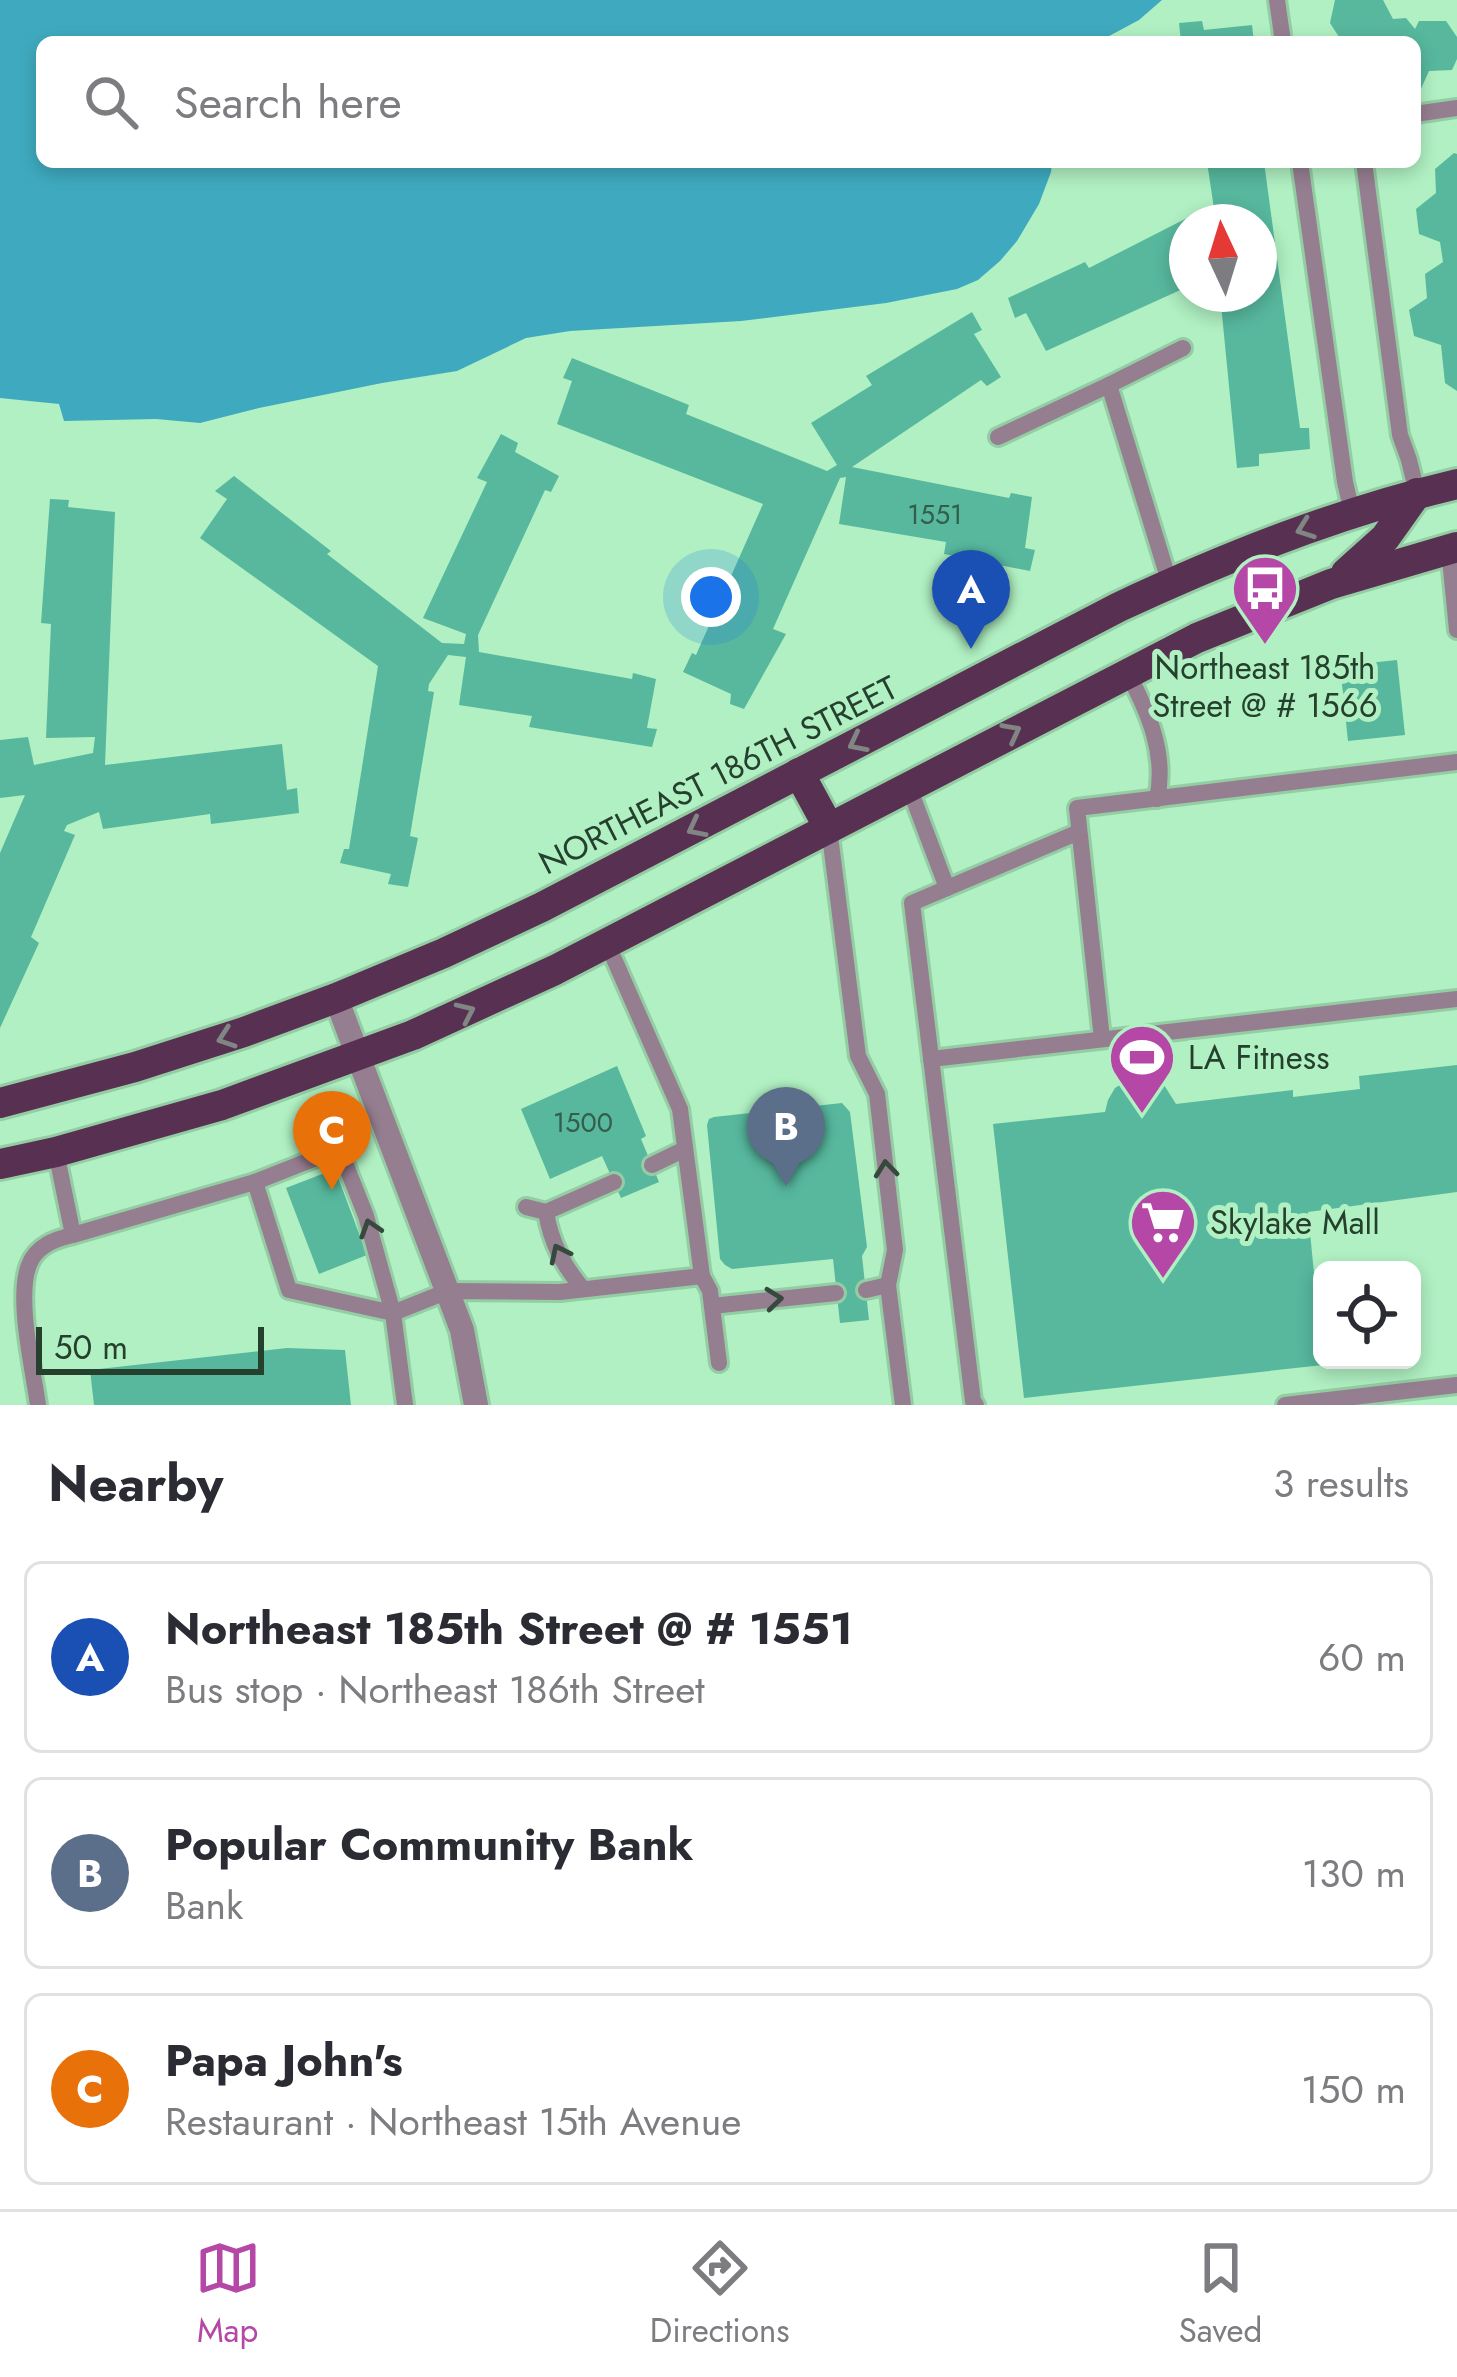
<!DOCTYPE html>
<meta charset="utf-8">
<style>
body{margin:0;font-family:Jost,sans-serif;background:#f2f2f3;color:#2b2b33}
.controls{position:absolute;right:36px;bottom:36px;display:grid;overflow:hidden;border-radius:18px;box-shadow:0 6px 18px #0003}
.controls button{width:108px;height:108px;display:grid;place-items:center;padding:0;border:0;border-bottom:3px solid #e1e1e2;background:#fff;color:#2b2b33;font:60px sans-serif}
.compass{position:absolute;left:1169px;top:204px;width:108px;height:108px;border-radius:50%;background:#fff;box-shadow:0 6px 18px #0003;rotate:356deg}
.scale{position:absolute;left:36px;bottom:30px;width:228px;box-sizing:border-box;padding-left:12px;border:6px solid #26402e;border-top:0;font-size:33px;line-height:42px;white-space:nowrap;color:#26402e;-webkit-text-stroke:9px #b0f0c2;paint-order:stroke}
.you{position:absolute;left:711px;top:597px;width:42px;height:42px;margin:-30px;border:9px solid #fff;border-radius:50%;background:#1a73e8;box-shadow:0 0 0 18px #1a73e833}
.badge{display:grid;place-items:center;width:78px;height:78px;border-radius:50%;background:#b547a6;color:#fff;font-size:39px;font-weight:700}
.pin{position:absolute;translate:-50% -99px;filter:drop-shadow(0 3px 6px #0008)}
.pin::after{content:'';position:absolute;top:63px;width:42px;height:36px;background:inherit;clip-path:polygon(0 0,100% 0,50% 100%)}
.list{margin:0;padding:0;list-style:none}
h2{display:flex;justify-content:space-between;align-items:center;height:156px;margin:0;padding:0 48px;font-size:51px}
h2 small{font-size:39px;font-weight:400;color:#7c7c81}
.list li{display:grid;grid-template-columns:78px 1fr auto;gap:36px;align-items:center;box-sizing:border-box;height:192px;margin:0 24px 24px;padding:0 24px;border:3px solid #e1e1e2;border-radius:18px}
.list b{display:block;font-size:45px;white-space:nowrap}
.list p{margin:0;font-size:39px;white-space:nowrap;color:#7c7c81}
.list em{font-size:39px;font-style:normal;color:#7c7c81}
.icon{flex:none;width:66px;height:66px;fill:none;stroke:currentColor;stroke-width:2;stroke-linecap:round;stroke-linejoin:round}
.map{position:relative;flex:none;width:1457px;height:1405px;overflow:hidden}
.search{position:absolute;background:#fff;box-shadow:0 6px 18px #0003;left:36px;right:36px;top:36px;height:132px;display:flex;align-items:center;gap:30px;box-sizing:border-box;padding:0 42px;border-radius:18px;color:#7c7c81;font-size:45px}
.sheet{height:804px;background:#fff}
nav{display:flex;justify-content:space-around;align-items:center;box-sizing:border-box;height:168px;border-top:3px solid #e1e1e2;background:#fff;font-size:33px;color:#7c7c81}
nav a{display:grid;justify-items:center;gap:6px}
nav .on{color:#b547a6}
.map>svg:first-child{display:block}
</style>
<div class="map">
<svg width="1457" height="1405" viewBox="0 0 1457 1405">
<rect width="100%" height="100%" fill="#b0f0c2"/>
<polygon fill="#3faabf" points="0,0 1162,0 1139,20 1098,42 42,42 42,162 1052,162 1051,172 1039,204 1017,241 1000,261 978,280 957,289 886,303 741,321 570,331 526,338 457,371 382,383 259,408 200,423 156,419 64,421 59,404 0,398"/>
<g fill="#57b89e">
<polygon points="1335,0 1383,0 1393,19 1406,18 1415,29 1419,21 1446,21 1457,37 1457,59 1452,70 1429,71 1420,91 1415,91 1415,42 1337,42 1339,37 1330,23"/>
<polygon points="1202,21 1204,30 1252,25 1254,42 1181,42 1179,23"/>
<polygon points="1454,153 1457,154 1457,391 1445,383 1441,345 1414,336 1409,310 1427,298 1425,274 1443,262 1440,242 1419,234 1416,209 1436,193 1435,169"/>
<polygon points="1207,162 1264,162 1300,428 1309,428 1310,449 1259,454 1259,466 1237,468 1220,294 1259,294 1259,222 1216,222"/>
<polygon points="1187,218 1187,287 1046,351 1026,313 1015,318 1008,298 1085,262 1089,268"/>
<polygon points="972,312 982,330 974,334 1001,377 987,386 981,380 852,467 1009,498 1011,493 1032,497 1025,548 1035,550 1030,571 944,554 946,542 839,524 846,477 840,478 773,629 786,634 744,709 730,704 731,694 683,672 692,653 696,655 763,504 557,424 572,381 563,378 572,358 689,405 686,414 827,471 837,465 811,423 872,385 866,376"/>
<polygon points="501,434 518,443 515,452 559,476 551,492 545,490 478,635 479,652 632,679 633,673 656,679 647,728 657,729 652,747 529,727 532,716 459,705 466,657 448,655 429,684 428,691 434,692 410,836 418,838 408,887 388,884 391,874 340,863 344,849 349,849 378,666 200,538 227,499 215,491 234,476 331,551 327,554 442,643 464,644 466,634 423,618 487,482 477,478"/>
<polygon points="50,499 69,500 68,507 115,512 105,765 282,744 287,790 297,788 299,813 211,824 210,814 103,829 99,812 67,825 64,831 75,835 31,937 39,943 0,1028 0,853 25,795 0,798 0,740 28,737 34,765 93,753 95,737 46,738 51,624 41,623"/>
<polygon points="1397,660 1405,735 1348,741 1340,666"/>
<polygon points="1457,1065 1457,1192 1308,1212 1323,1365 1024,1398 993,1124 1105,1112 1108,1100 1115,1088 1126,1081 1139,1078 1152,1080 1164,1085 1176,1104 1293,1090 1293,1097 1360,1089 1359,1076"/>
<polygon points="617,1066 646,1136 641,1139 659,1182 621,1198 602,1156 550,1179 521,1109"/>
<polygon points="842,1103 850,1112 867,1247 862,1256 869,1320 840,1323 833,1259 732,1269 725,1265 720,1259 707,1125 709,1119 714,1117"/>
<polygon points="335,1169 367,1255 319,1274 286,1188"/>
<polygon points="287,1348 345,1350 351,1405 94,1405 90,1370"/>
</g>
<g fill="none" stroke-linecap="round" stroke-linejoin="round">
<defs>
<g id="service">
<polyline points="1277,0 1283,42"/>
<polyline points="1415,114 1457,108"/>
<polyline points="1300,162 1345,482 1352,512"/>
<polyline points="1364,162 1400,435 1409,460 1417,493"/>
<polyline points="1109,385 1183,348"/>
<polyline points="998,437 1109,385 1170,584"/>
<polyline points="1449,549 1457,630"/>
<path d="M1127,672C1148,711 1167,754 1157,799"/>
<polyline points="909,787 947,888"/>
<polyline points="829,828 858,1056 877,1094 895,1250 888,1285 903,1405"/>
<polyline points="1102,1039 1077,808 1457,762"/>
<polyline points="931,1059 1457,999"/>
<polyline points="652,1165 685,1149"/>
<polyline points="255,1182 289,1290 393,1313 405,1405"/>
<polyline points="526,1207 546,1212 614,1182"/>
<path d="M546,1212C551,1243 563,1265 583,1289"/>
<polyline points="73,1235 255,1182 331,1152 345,1163 366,1216 393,1313 448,1291 560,1292 702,1276 680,1109 607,943"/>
<polyline points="702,1276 710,1291 719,1363"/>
<polyline points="866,1290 888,1285"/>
<polyline points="712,1306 836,1293"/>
<path d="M38,1405C33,1369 16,1297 29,1265C36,1246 55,1239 73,1235L56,1152"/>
<polyline points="976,1405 973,1401 912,903 1079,832"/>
<polyline points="1285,1405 1457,1385"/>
</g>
<polyline id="tertiary" points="336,998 462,1330 476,1405"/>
<g id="primary">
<polyline points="1346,573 1385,538 1417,493"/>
<polyline points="799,773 829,828"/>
<path d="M0,1103L135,1067L244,1032L336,998L444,953L542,907L1119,607C1228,556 1339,512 1457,484"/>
<polyline points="0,1164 56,1152 222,1105 413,1035 555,970 1197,638 1331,584 1457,547"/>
</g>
</defs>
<use href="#service" stroke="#94cda4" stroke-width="22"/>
<use href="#tertiary" stroke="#94cda4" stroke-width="30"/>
<use href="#primary" stroke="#94cda4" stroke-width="36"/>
<use href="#service" stroke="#967e91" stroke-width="16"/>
<use href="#tertiary" stroke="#967e91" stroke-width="24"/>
<use href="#primary" stroke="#583052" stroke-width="30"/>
</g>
<defs><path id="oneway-chevron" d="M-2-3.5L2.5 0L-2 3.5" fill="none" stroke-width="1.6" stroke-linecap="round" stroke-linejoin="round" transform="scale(3)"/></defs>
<g stroke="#808684">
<use href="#oneway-chevron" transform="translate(1305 529) rotate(160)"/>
<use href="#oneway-chevron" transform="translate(1012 732) rotate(-28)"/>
<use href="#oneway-chevron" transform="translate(857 743) rotate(153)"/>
<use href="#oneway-chevron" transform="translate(696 828) rotate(153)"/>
<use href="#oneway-chevron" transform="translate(466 1012) rotate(-25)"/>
<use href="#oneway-chevron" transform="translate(226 1038) rotate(161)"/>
</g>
<g stroke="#37493d">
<use href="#oneway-chevron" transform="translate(886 1169) rotate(-96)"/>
<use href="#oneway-chevron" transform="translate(370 1228) rotate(-108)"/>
<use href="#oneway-chevron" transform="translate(559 1253) rotate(-116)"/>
<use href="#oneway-chevron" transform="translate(774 1299) rotate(-6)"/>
</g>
<defs>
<symbol id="bus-pin" viewBox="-11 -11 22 30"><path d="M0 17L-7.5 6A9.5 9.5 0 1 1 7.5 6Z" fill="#b547a6" stroke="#b0f0c2"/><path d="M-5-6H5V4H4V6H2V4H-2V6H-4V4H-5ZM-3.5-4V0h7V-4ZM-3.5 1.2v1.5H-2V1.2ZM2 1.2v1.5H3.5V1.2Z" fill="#fff"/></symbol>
<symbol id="stadium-pin" viewBox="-11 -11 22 30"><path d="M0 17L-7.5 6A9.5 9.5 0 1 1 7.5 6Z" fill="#b547a6" stroke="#b0f0c2"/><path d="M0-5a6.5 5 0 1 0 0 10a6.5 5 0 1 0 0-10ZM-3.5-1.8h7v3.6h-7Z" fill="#fff"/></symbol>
<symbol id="supermarket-pin" viewBox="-11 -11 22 30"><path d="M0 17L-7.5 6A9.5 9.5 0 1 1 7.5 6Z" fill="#b547a6" stroke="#b0f0c2"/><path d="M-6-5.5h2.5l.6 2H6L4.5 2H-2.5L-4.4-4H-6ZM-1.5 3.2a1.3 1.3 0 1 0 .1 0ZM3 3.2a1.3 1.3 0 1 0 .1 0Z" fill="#fff"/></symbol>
</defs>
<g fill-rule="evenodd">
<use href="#bus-pin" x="1227" y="550" width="76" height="104"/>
<use href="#stadium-pin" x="1104" y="1019" width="76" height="104"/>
<use href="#supermarket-pin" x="1125" y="1184" width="76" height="104"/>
</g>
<g text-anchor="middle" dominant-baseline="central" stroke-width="10" stroke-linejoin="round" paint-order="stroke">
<g font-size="27" fill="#325e4a">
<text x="935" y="514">1551</text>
<text x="583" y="1122">1500</text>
</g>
<g font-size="33" fill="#26402e" stroke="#b0f0c2" text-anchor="start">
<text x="1265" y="667" text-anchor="middle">Northeast 185th<tspan x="1265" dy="38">Street @ # 1566</tspan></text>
<text x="1188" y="1057">LA Fitness</text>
<text x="1210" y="1222">Skylake Mall</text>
</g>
<g font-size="33" fill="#26402e" stroke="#b0f0c2">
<text transform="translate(718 775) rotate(-27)">NORTHEAST 186TH STREET</text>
</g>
</g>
</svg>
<div class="controls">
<button><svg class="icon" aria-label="locate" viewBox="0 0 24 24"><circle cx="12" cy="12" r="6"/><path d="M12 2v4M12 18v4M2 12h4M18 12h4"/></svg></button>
</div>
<svg class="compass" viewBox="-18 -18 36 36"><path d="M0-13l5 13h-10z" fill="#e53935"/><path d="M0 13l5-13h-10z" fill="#7c7c81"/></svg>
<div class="scale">50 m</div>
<div class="you"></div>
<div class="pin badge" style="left:971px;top:649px;background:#1a4fb4">A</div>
<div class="pin badge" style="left:786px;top:1186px;background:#5c6f8a">B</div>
<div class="pin badge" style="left:332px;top:1190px;background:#e8710a">C</div>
<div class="search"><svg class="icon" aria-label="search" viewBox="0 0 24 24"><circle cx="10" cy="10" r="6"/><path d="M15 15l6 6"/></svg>Search here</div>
</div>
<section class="sheet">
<h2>Nearby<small>3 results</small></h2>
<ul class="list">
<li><span class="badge" style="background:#1a4fb4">A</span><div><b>Northeast 185th Street @ # 1551</b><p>Bus stop · Northeast 186th Street</p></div><em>60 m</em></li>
<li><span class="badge" style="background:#5c6f8a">B</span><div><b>Popular Community Bank</b><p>Bank</p></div><em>130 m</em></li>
<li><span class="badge" style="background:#e8710a">C</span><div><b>Papa John's</b><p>Restaurant · Northeast 15th Avenue</p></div><em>150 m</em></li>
</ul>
</section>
<nav>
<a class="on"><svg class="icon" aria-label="map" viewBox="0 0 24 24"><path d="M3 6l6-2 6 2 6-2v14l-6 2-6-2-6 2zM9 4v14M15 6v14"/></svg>Map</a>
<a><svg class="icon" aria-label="directions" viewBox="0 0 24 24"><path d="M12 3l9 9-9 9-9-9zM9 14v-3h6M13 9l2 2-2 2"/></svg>Directions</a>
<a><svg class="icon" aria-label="saved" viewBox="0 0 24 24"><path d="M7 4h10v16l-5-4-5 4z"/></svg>Saved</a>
</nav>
